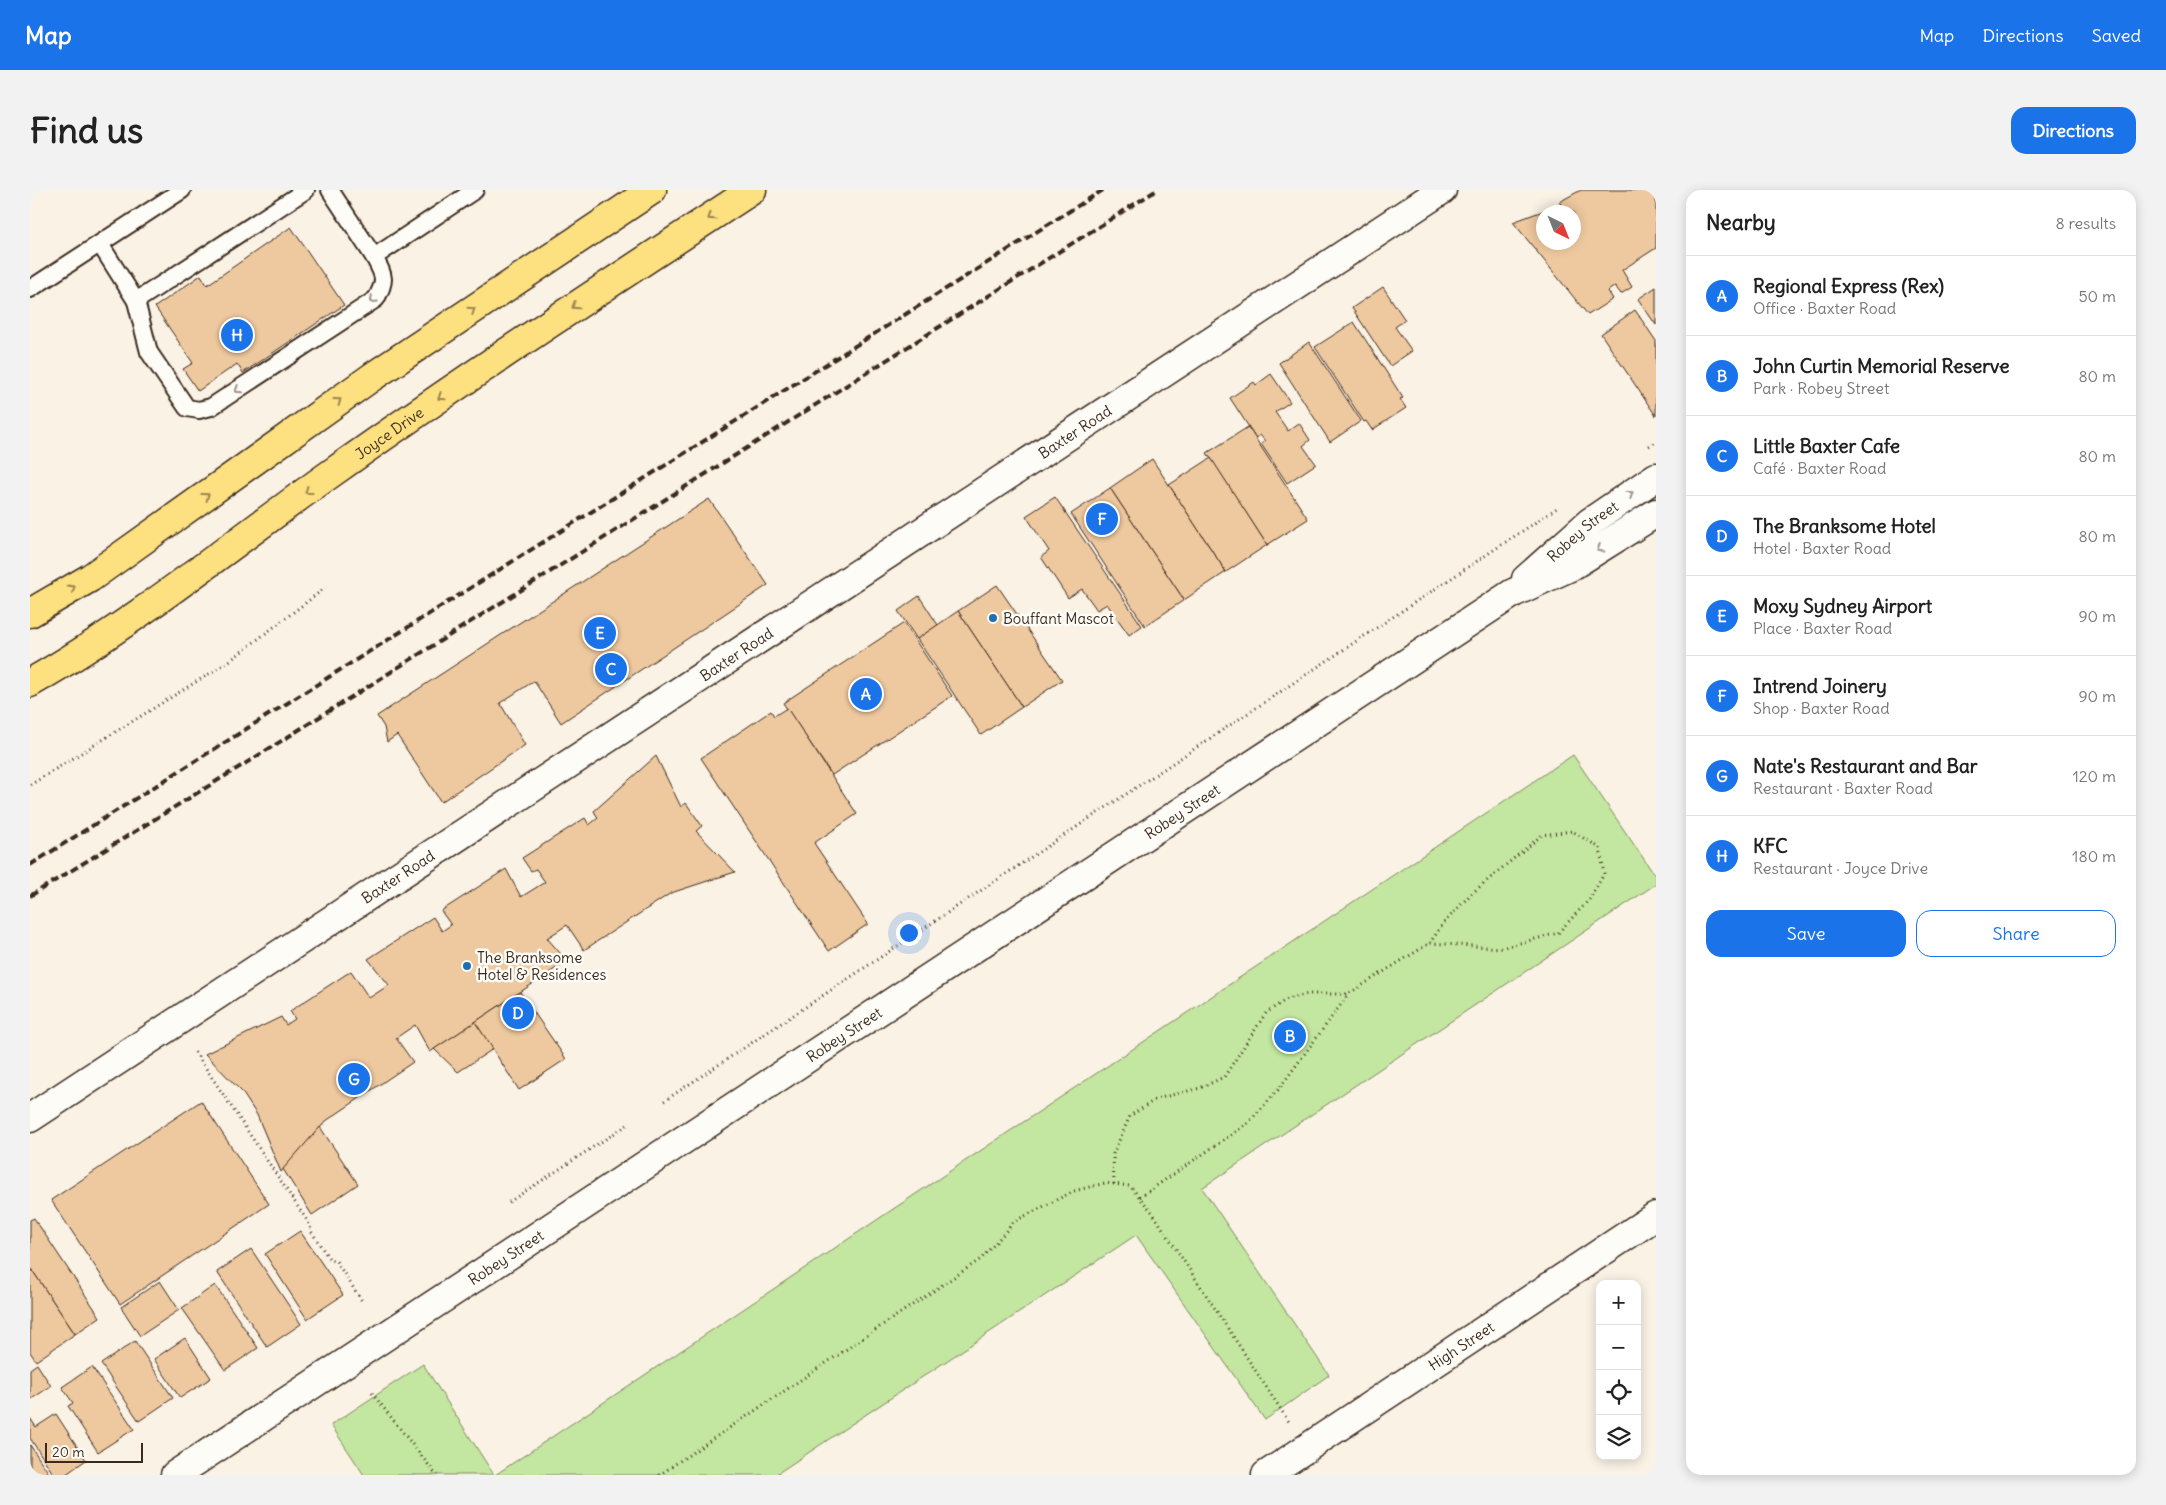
<!DOCTYPE html>
<meta charset="utf-8">
<style>
body{margin:0;font-family:Delius,sans-serif;background:#f2f2f2;color:#222}
.controls{position:absolute;right:15px;bottom:15px;display:grid;overflow:hidden;border-radius:10px;box-shadow:0 2px 12px #0003}
.controls button{width:45px;height:45px;display:grid;place-items:center;padding:0;border:0;border-bottom:1px solid #e0e0e0;background:#fff;color:#222;font:25px sans-serif}
.compass{position:absolute;left:1506px;top:15px;width:45px;height:45px;border-radius:50%;background:#fff;box-shadow:0 2px 12px #0003;rotate:137deg}
.scale{position:absolute;left:15px;bottom:12px;width:98px;box-sizing:border-box;padding-left:5px;border:2px solid #3b2a1e;border-top:0;font-size:14px;line-height:18px;white-space:nowrap;color:#3b2a1e;-webkit-text-stroke:4px #fdfcf7;paint-order:stroke}
.you{position:absolute;left:878px;top:742px;width:18px;height:18px;margin:-12px;border:4px solid #fff;border-radius:50%;background:#1a73e8;box-shadow:0 0 0 8px #1a73e833}
.badge{display:grid;place-items:center;width:32px;height:32px;border-radius:50%;background:#1a73e8;color:#fff;font-size:16px;font-weight:700}
.pin{position:absolute;translate:-50% -50%;border:2px solid #fff;box-shadow:0 1px 5px #0006}
.list{margin:0;padding:0;list-style:none}
h2{display:flex;justify-content:space-between;align-items:center;height:65px;margin:0;padding:0 20px;font-size:21px}
h2 small{font-size:16px;font-weight:400;color:#767676}
.list li{display:grid;grid-template-columns:32px 1fr auto;gap:15px;align-items:center;box-sizing:border-box;height:80px;padding:0 20px;border-top:1px solid #e0e0e0}
.list b{display:block;font-size:19px;white-space:nowrap}
.list p{margin:0;font-size:16px;white-space:nowrap;color:#767676}
.list em{font-size:16px;font-style:normal;color:#767676}
.actions{display:flex;gap:10px;padding:15px 20px}
.actions a{flex:1;padding:11px 0;border:1px solid #1a73e8;border-radius:15px;text-align:center;font-size:18px;color:#1a73e8}
.actions .main{background:#1a73e8;color:#fff}
.icon{flex:none;width:28px;height:28px;fill:none;stroke:currentColor;stroke-width:2;stroke-linecap:round;stroke-linejoin:round}
.map{position:relative;flex:none;width:1626px;height:1285px;overflow:hidden;border-radius:15px}
header{display:flex;align-items:center;gap:30px;box-sizing:border-box;height:70px;padding:0 25px;background:#1a73e8;color:#fff}
header strong{font-size:24px}
nav{display:flex;gap:28px;margin-inline-start:auto;font-size:18px}
.intro{display:flex;align-items:center;justify-content:space-between;box-sizing:border-box;height:120px;padding:0 30px}
h1{margin:0;font-size:35px}
.button{padding:12px 22px;border-radius:15px;background:#1a73e8;color:#fff;font-size:18px;font-weight:700}
main{display:flex;gap:30px;padding:0 30px}
aside{flex:1;background:#fff;border-radius:15px;box-shadow:0 2px 12px #0003}
.map>svg:first-child{display:block}
</style>
<header>
<strong>Map</strong>
<nav><a>Map</a><a>Directions</a><a>Saved</a></nav>
</header>
<div class="intro"><h1>Find us</h1><a class="button">Directions</a></div>
<main>
<div class="map">
<svg width="1626" height="1285" viewBox="0 0 1626 1285">
<rect width="100%" height="100%" fill="#faf2e5"/>
<filter id="ink" filterUnits="userSpaceOnUse"><feTurbulence type="fractalNoise" baseFrequency=".02" numOctaves="2"/><feDisplacementMap in="SourceGraphic" scale="10" xChannelSelector="R" yChannelSelector="G"/><feConvolveMatrix kernelMatrix="1 2 1 2 8 2 1 2 1" color-interpolation-filters="sRGB"/></filter>
<g filter="url(#ink)">
<g fill="#c3e6a0" stroke="#7f885f">
<polygon points="1543,565 1626,687 1626,694 1172,998 1299,1185 1235,1230 1106,1045 745,1285 465,1285"/>
<polygon points="393,1174 464,1285 334,1285 301,1235"/>
</g>
<g fill="#eec89e" stroke="#3b2a1e" fill-rule="evenodd">
<path d="M1551,0H1626V58L1592,80L1602,97L1591,104L1585,96L1578,101L1583,109L1558,125L1483,32L1518,19L1520,21L1531,14L1529,12ZM1514,22H1544V52H1514Z"/>
<polygon points="261,37 314,115 213,183 207,174 168,201 153,179 163,173 125,117 171,85 177,95"/>
<polygon points="1353,97 1375,130 1365,137 1382,161 1360,176 1322,118"/>
<polygon points="1626,97 1626,135 1608,109"/>
<polygon points="1605,120 1626,151 1626,226 1571,144"/>
<polygon points="1324,132 1373,208 1370,209 1376,218 1342,240 1336,231 1334,232 1285,157"/>
<polygon points="1279,152 1331,231 1300,252 1249,173"/>
<polygon points="1241,184 1260,212 1245,222 1258,241 1269,233 1280,250 1273,256 1286,274 1257,293 1231,254 1235,251 1230,245 1226,248 1200,208 1224,192 1226,195"/>
<polygon points="1218,237 1278,329 1237,355 1177,263"/>
<polygon points="1181,268 1237,355 1196,382 1139,295"/>
<polygon points="1122,269 1196,382 1154,410 1080,298"/>
<polygon points="1080,298 1154,410 1115,436 1041,324"/>
<polygon points="1025,307 1112,436 1099,445 1077,414 1067,420 1052,399 1038,408 1011,367 1019,361 996,326"/>
<polygon points="679,309 738,395 531,533 504,491 470,513 495,555 411,612 367,545 357,552 354,537 347,526"/>
<polygon points="967,395 1032,490 992,517 928,421"/>
<polygon points="889,406 908,435 887,449 868,421"/>
<polygon points="928,421 992,517 951,545 887,449"/>
<polygon points="874,433 922,506 802,585 753,513"/>
<polygon points="757,518 827,624 784,653 838,734 799,761 671,568 741,521 744,526"/>
<polygon points="626,566 651,617 656,613 672,636 666,641 705,682 641,703 554,760 537,735 517,748 537,771 400,862 385,835 366,848 383,872 296,931 251,982 227,925 212,902 175,864 251,827 256,835 265,829 260,821 321,781 339,808 359,795 338,769 403,727 412,741 421,735 411,721 476,679 491,707 515,692 506,679 501,681 492,668 555,628 559,635 568,628 564,621"/>
<polygon points="490,802 536,869 489,900 445,832"/>
<polygon points="445,832 463,859 428,882 404,859"/>
<polygon points="171,911 239,1014 90,1114 21,1010"/>
<polygon points="290,937 328,994 282,1025 253,979"/>
<polygon points="4,1028 70,1127 45,1144 0,1077 0,1030"/>
<polygon points="270,1041 313,1105 277,1129 235,1064"/>
<polygon points="221,1059 271,1134 237,1157 187,1082"/>
<polygon points="0,1077 45,1144 6,1171 0,1162"/>
<polygon points="130,1091 149,1120 110,1146 91,1117"/>
<polygon points="185,1095 228,1158 195,1180 152,1118"/>
<polygon points="155,1148 181,1188 150,1208 124,1169"/>
<polygon points="105,1151 143,1208 109,1231 71,1174"/>
<polygon points="7,1174 21,1196 0,1210 0,1179"/>
<polygon points="62,1177 104,1239 68,1262 38,1216 43,1213 32,1197"/>
<polygon points="26,1224 56,1270 35,1285 24,1285 0,1248 0,1228 6,1237"/>
<polygon points="0,1255 20,1285 0,1285"/>
</g>
<g fill="none" stroke-linecap="round" stroke-linejoin="round">
<defs>
<g id="lane">
<polyline points="300,0 344,67 445,0"/>
<polyline points="70,54 106,111 276,0"/>
<polyline points="0,99 152,0"/>
<path d="M106,111L119,162L157,218L169,220L181,217L346,109C357,89 354,86 344,67"/>
</g>
<g id="street">
<path id="s1" d="M0,928L1412,0"/>
<path id="s2" d="M1236,1285L1626,1026"/>
</g>
<g id="secondary">
<path id="s3" d="M1496,389L1560,332L1626,287"/>
<path id="s4" d="M145,1285L1483,403L1540,377L1626,323"/>
</g>
<g id="primary">
<polyline points="0,423 60,388 342,187 622,0"/>
<path id="s5" d="M0,493C105,433 198,357 296,287C435,188 579,94 722,0"/>
</g>
</defs>
<use href="#lane" stroke="#3b2a1e" stroke-width="20"/>
<use href="#street" stroke="#3b2a1e" stroke-width="31"/>
<use href="#secondary" stroke="#3b2a1e" stroke-width="31"/>
<use href="#primary" stroke="#3b2a1e" stroke-width="31"/>
<g stroke="#3b2a1e" stroke-width="3" stroke-dasharray="1 4" stroke-linecap="butt">
<polyline points="1619,256 1626,252"/>
<polyline points="0,595 198,472 295,398"/>
<polyline points="165,862 280,1035 281,1041 300,1070 306,1071 332,1111"/>
<polyline points="634,911 1527,318"/>
<polyline points="1084,994 1083,964 1100,926 1126,909 1170,898 1194,887 1236,823 1257,809 1278,804 1318,804 1400,753 1471,758 1528,743 1559,710 1574,684 1570,658 1542,641 1512,645 1441,704 1412,735 1400,753"/>
<polyline points="1110,1007 1217,934 1248,900 1318,805"/>
<polyline points="479,1012 597,935"/>
<polyline points="342,1203 404,1282 408,1285"/>
<polyline points="629,1285 951,1069 985,1031 1044,1001 1075,993 1100,996 1122,1022 1259,1232"/>
</g>
<use href="#lane" stroke="#fdfcf7" stroke-width="16"/>
<use href="#street" stroke="#fdfcf7" stroke-width="28"/>
<use href="#secondary" stroke="#fdfcf7" stroke-width="28"/>
<use href="#primary" stroke="#fde080" stroke-width="28"/>
<g stroke="#3b2a1e" stroke-width="4" stroke-dasharray="8 4" stroke-linecap="butt">
<polyline points="0,675 1073,0"/>
<polyline points="0,706 229,565 1127,0"/>
</g>
</g>
<defs><path id="oneway-chevron" d="M-2-3.5L2.5 0L-2 3.5" fill="none" stroke-width="1.6" stroke-linecap="round" stroke-linejoin="round" transform="scale(1.25)"/></defs>
<g stroke="#9c854f">
<use href="#oneway-chevron" transform="translate(681 27) rotate(147)"/>
<use href="#oneway-chevron" transform="translate(545 116) rotate(147)"/>
<use href="#oneway-chevron" transform="translate(442 120) rotate(-34)"/>
<use href="#oneway-chevron" transform="translate(411 207) rotate(146)"/>
<use href="#oneway-chevron" transform="translate(308 211) rotate(-36)"/>
<use href="#oneway-chevron" transform="translate(278 301) rotate(144)"/>
<use href="#oneway-chevron" transform="translate(176 306) rotate(-36)"/>
<use href="#oneway-chevron" transform="translate(42 398) rotate(-30)"/>
</g>
<g stroke="#9c938a">
<use href="#oneway-chevron" transform="translate(343 110) rotate(136)"/>
<use href="#oneway-chevron" transform="translate(208 200) rotate(147)"/>
<use href="#oneway-chevron" transform="translate(1600 304) rotate(-34)"/>
<use href="#oneway-chevron" transform="translate(1570 359) rotate(148)"/>
</g>
</g>
<g fill="#1f6fb2" stroke="#fdfcf7" stroke-width="2">
<circle cx="963" cy="428" r="5"/>
<circle cx="437" cy="776" r="5"/>
</g>
<g text-anchor="middle" dominant-baseline="central" stroke-width="5" stroke-linejoin="round" paint-order="stroke">
<g font-size="15" fill="#3b2a1e" stroke="#fdfcf7">
<text stroke="none"><textPath href="#s1" startOffset="1250">Baxter Road</textPath></text>
<text stroke="none"><textPath href="#s5" startOffset="438">Joyce Drive</textPath></text>
<text stroke="none"><textPath href="#s3" startOffset="74">Robey Street</textPath></text>
<text stroke="none"><textPath href="#s1" startOffset="845">Baxter Road</textPath></text>
<text stroke="none"><textPath href="#s4" startOffset="1206">Robey Street</textPath></text>
<text stroke="none"><textPath href="#s1" startOffset="440">Baxter Road</textPath></text>
<text stroke="none"><textPath href="#s4" startOffset="801">Robey Street</textPath></text>
<text stroke="none"><textPath href="#s4" startOffset="396">Robey Street</textPath></text>
<text stroke="none"><textPath href="#s2" startOffset="234">High Street</textPath></text>
</g>
<g font-size="15" fill="#3b2a1e" stroke="#fdfcf7" text-anchor="start">
<text x="973" y="428">Bouffant Mascot</text>
<text x="447" y="767">The Branksome<tspan x="447" dy="17">Hotel &amp; Residences</tspan></text>
</g>
</g>
</svg>
<div class="controls">
<button>+</button>
<button>−</button>
<button><svg class="icon" aria-label="locate" viewBox="0 0 24 24"><circle cx="12" cy="12" r="6"/><path d="M12 2v4M12 18v4M2 12h4M18 12h4"/></svg></button>
<button><svg class="icon" aria-label="layers" viewBox="0 0 24 24"><path d="M12 4l9 5-9 5-9-5zM3 14l9 5 9-5"/></svg></button>
</div>
<svg class="compass" viewBox="-18 -18 36 36"><path d="M0-13l5 13h-10z" fill="#e53935"/><path d="M0 13l5-13h-10z" fill="#767676"/></svg>
<div class="scale">20 m</div>
<div class="you"></div>
<div class="pin badge" style="left:836px;top:504px">A</div>
<div class="pin badge" style="left:1260px;top:846px">B</div>
<div class="pin badge" style="left:581px;top:479px">C</div>
<div class="pin badge" style="left:488px;top:823px">D</div>
<div class="pin badge" style="left:570px;top:443px">E</div>
<div class="pin badge" style="left:1072px;top:329px">F</div>
<div class="pin badge" style="left:324px;top:889px">G</div>
<div class="pin badge" style="left:207px;top:145px">H</div>
</div>
<aside>
<h2>Nearby<small>8 results</small></h2>
<ul class="list">
<li><span class="badge">A</span><div><b>Regional Express (Rex)</b><p>Office · Baxter Road</p></div><em>50 m</em></li>
<li><span class="badge">B</span><div><b>John Curtin Memorial Reserve</b><p>Park · Robey Street</p></div><em>80 m</em></li>
<li><span class="badge">C</span><div><b>Little Baxter Cafe</b><p>Café · Baxter Road</p></div><em>80 m</em></li>
<li><span class="badge">D</span><div><b>The Branksome Hotel</b><p>Hotel · Baxter Road</p></div><em>80 m</em></li>
<li><span class="badge">E</span><div><b>Moxy Sydney Airport</b><p>Place · Baxter Road</p></div><em>90 m</em></li>
<li><span class="badge">F</span><div><b>Intrend Joinery</b><p>Shop · Baxter Road</p></div><em>90 m</em></li>
<li><span class="badge">G</span><div><b>Nate's Restaurant and Bar</b><p>Restaurant · Baxter Road</p></div><em>120 m</em></li>
<li><span class="badge">H</span><div><b>KFC</b><p>Restaurant · Joyce Drive</p></div><em>180 m</em></li>
</ul>
<div class="actions"><a class="main">Save</a><a>Share</a></div>
</aside>
</main>
